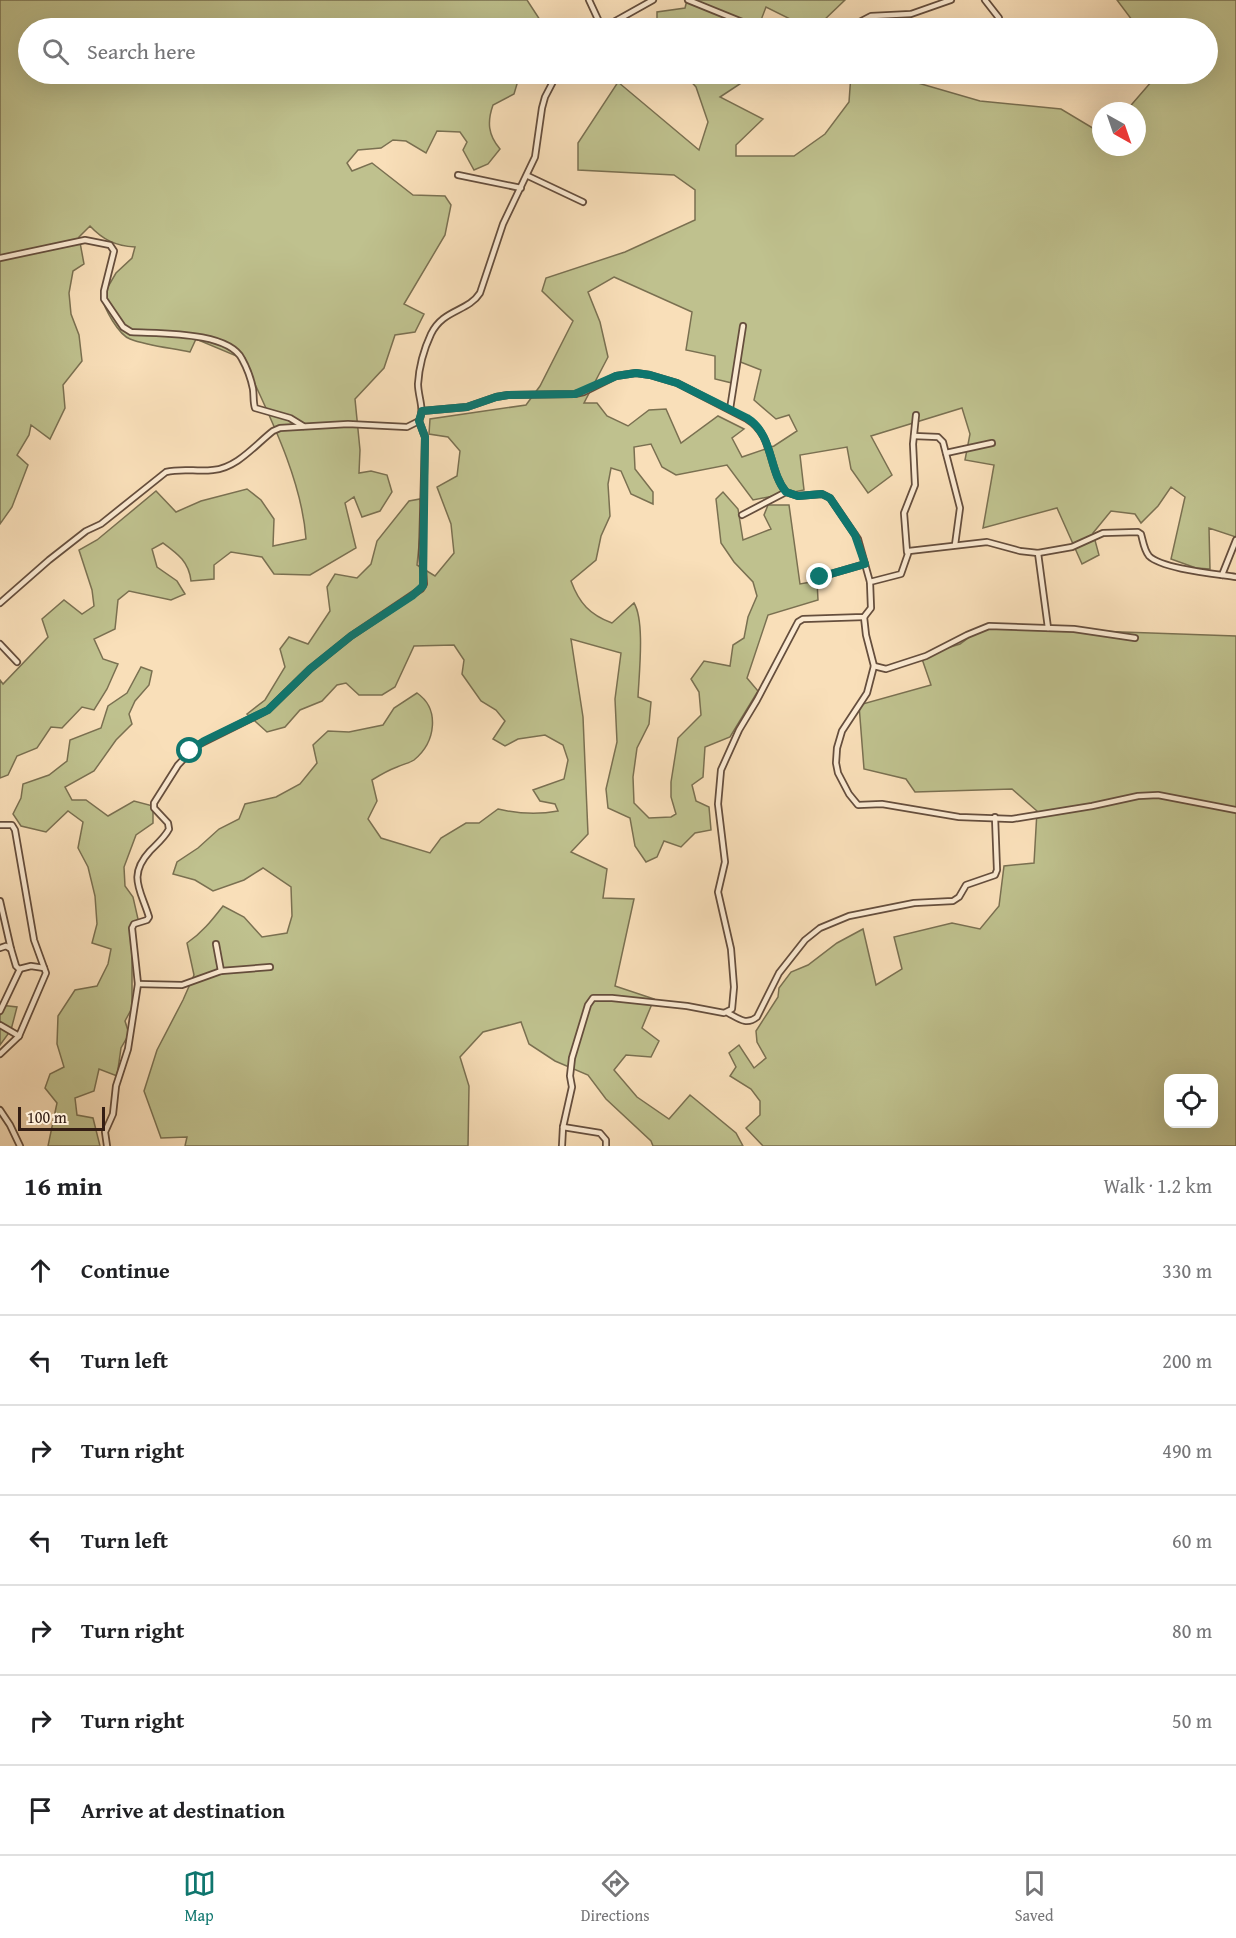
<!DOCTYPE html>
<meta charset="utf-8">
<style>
body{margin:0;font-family:"Gentium Book Plus",serif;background:#f2f2f2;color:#202124}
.controls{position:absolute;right:18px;bottom:18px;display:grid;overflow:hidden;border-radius:12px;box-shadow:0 6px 24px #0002}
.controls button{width:54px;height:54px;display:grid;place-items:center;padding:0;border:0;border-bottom:2px solid #e0e0e0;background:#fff;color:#202124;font:30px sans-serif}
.compass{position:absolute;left:1092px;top:102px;width:54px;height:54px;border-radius:50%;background:#fff;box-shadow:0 6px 24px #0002;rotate:140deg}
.scale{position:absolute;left:18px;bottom:15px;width:87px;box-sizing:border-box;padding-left:6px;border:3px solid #341e14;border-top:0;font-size:16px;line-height:21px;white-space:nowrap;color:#341e14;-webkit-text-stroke:4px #fbead2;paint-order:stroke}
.stop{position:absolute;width:18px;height:18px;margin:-14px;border:4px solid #0f766e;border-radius:50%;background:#fff}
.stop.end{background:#0f766e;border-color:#fff;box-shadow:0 2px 6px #0008}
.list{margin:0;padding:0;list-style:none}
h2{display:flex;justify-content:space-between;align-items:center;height:78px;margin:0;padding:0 24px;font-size:26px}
h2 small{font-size:20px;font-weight:400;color:#757577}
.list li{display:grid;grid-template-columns:39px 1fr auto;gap:18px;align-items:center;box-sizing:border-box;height:90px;padding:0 24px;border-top:2px solid #e0e0e0}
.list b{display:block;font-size:22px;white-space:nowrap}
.list em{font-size:20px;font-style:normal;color:#757577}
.icon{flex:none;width:33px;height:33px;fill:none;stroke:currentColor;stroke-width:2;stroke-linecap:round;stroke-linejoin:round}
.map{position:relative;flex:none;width:1236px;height:1146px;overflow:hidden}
.search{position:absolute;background:#fff;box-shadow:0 6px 24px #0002;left:18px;right:18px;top:18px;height:66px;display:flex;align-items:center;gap:15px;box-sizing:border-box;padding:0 21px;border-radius:33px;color:#757577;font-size:22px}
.sheet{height:708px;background:#fff}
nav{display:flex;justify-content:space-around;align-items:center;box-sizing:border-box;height:84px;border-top:2px solid #e0e0e0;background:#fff;font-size:16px;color:#757577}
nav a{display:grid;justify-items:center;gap:3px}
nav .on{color:#0f766e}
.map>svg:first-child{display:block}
</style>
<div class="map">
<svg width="1236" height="1146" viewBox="0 0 1236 1146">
<rect width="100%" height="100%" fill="#f9dfb9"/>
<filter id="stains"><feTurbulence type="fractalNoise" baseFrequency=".00333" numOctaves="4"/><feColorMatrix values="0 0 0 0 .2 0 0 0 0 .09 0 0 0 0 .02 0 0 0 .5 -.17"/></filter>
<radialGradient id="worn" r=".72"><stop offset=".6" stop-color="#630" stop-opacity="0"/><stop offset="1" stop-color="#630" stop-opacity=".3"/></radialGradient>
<g fill="#bfc18e" stroke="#7a7051" stroke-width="1.5" fill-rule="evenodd">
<path d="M0,0H527L542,23L539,28H28V74H520L514,94L493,105C487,122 488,135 500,149L488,164L474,170L463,150L467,142L460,132L437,131L426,153L406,141L393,140L381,148L358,150L347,163L352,171L372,163L413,195L445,196L451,205L445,235L404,304L424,314L415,332L395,335L384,368L355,399L360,450L359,473L371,471L387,475L392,492L380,511L362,517L354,497L345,503L356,548L310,575L274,574L262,557L231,552L214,565V579L191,581C189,562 178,554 163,543L152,549L157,567L177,581L185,594L171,600L129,591L118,600L115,629L94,639L103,659L118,664L107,689L94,710L82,707L62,728L51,727L37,748L17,756L8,775L0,778V680L3,684L48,637L42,619L64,600L82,614L94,606L92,590L79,550L97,540L156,491L176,512L201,501L247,489L261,500L274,519L273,546L306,539C302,481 271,419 247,367L239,357L196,339L190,352C171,348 148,346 130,339C119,335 104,309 102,297L116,273L132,258L135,247C116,246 103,240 90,226L79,237L84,264L73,271L69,293L71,314L79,335L82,361L63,385L65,408L50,439L31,425L29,435L17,455L28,465L12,507L0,524Z"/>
<polygon points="687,0 845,0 822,22 796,22 766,7 758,28 657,28 657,12 685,8"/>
<path d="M1117,0H1236V537L1209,528L1210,569L1196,568L1171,559L1185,497L1171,487L1158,506L1141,523L1135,514L1111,511L1093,533L1099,555L1082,564L1057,508L983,528L994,465L965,460L970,434L962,408L871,436L892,475L868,493L851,469L847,447L800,455L804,490L753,500L727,465L676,475L662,467L651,444L634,447L635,469L653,492V504L631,494L621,471L611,468L608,484L610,516L601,536L596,560L571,581C579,603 590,615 612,623L634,603C645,621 639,674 638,697L651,702L649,724L637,748L633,777L634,803L649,818L671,817L676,814L671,797V782L678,738L701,715L699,692L691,679L704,661L730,666L733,645L744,638L748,617L757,596L753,582L734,562L721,543L716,499L723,492L738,509L743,540L771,529L764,515L768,505H789L800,584L817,581L818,600L768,615L747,678L758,691L730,737L705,747L703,777L692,785L696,801L709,807L711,830L695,833L681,847L664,841L657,857L646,862L635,846L630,818L608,808L606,789L617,742L615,699L621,653L571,639L583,717L588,834L571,852L607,869L603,898L634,899L615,986L654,999L642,1028L659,1041L651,1057L626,1055L614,1070L637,1097L669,1119L690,1095L736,1133L743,1146H653L651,1141L606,1099L588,1075L555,1061L529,1044L521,1022L483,1032L460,1057L469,1086L468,1146H185L187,1137L161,1138L144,1091L157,1050L183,1000L194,975L187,943C202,933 212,920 223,906L244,917L262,937L287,933L292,916L291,887L263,868L244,880L213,891L195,880L173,874L177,862L198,848L219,829L239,819L245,804L276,797L300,784L317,763L313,745L328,731L349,732L383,725L394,708L417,693C440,709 436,742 414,760C410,763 403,764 397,767C389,770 380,775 372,780L377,801L368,819L381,838L430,853L441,838L466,823H479L498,809C519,814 537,815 558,811L555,804L540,801L533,790L564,779L568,760L563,745L545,735L518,739L505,746L493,739L505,721L496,710L481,701L462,674L464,660L454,645L414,646L395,687L382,695H359L346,683L337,685L322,701L300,710L285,727L267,732L247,714L265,700L285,667L280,649L289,637L308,644L330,611L327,587L335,574L357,578L371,564L377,541L409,501L420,499L422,515L417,565L435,576L454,553L451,524L437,487L457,476L460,451L448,437L429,434L430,419L526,405L540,386L573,321L542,291L546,278L625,252L695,220V190L674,175L578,170V143L618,82L699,150L708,122L696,87L684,74H755L720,97L763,119L736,145V156H794L825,134L849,102L851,74H887L980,101L1061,109L1101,133V147H1137V111H1126L1158,74H1208V28H1138ZM614,277L692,312L686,350L715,356V379L732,383L738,361L761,370L754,400L776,419L789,415L797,431L774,446L742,457L732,438L744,429L718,416L681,443L666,409L649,410L628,426L607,416L597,403H584L608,357L600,322L588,292Z"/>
<path d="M983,627L1236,636V1146H763L746,1128L760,1115V1101L751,1089L730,1076L736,1067L729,1053L739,1045L754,1068L766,1058L757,1042L756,1031L778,997L779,988L791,972L808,965L837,943L863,929L876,985L902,969L894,937L952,923L980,929L999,906L1004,866L1034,863L1037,811L1012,789L915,792L906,779L864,769L859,705L931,685L921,656L960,644ZM1168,1078H1214V1124H1168Z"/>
<polygon points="141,667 152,671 149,685 135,701 129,714 132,724 116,740 94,771 65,787 72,800 86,800 108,816 134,801 153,806 153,823 136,835 124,867 125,886 133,897 138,919 132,927 132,1008 125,1021 129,1034 121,1048 117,1076 99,1069 94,1091 75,1098 77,1115 93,1118 100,1146 48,1146 57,1103 45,1088 50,1074 64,1067 57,1044 58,1016 75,990 97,986 108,964 111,949 92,943 97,924 95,896 88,867 78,848 83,822 68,811 46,832 21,826 13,814 21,798 23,784 49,775 67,761 70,740 101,728 108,706 127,693"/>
<polygon points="0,1005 17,1007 11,1030 0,1045"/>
</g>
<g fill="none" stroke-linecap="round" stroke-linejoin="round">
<defs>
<g id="street">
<polyline points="589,0 602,28"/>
<polyline points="688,0 757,28"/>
<polyline points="985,0 999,18 999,28"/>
<polyline points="603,28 653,0"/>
<polyline points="848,28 871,16 911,14 951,0"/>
<polyline points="458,175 521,188"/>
<polyline points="528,176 583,202"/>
<path d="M0,258L85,240L110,245L114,251L104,291V299L123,327L131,332C158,334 228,331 242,359C247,368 251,379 253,389C254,396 253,402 255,408L290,418L303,426"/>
<polyline points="730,409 743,326"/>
<path d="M422,411L467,407L496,397L508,395L575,394L584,392L616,376L636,373L650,375L677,383L747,419C774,435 768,470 786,492L798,496L822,494L830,498L858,539L870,582"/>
<polyline points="914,436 938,437 943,442 960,508 955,545"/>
<polyline points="946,453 992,443"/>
<polyline points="742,515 786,492"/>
<polyline points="907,552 904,513 915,485 913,444 916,415"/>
<polyline points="1038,553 1048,628"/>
<polyline points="1222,575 1236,540"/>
<polyline points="820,577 865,564"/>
<path d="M0,603L49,560L86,531L101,524L166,472C182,468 197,472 213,470C237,468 255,445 273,431L280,428L348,424L407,427L419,421C425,409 418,397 418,384C419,368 424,349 431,334C443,309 468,312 480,293L503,224L535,157L542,108L545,97L557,74"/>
<polyline points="864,617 866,635 874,666 867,693 842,731 837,748 836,763 838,773 849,794 858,805 882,804 959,817 1012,819 1092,806 1138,796 1158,795 1236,810"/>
<polyline points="0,644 17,662"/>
<polyline points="874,666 886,669 926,656 967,635 989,626 1074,629 1135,638"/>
<polyline points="0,825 12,825 15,830 34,940 46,973 19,1036 0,1054"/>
<polyline points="0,901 11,949"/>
<polyline points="216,944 221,971"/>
<polyline points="0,948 6,946 11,949 16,966 19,969 31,966 44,968"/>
<polyline points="138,984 182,985 221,971 270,967"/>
<polyline points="0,1011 20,969"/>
<path d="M728,1013C738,1018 746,1026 757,1017L779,973L805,940L820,928L849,916L914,903L953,901L959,897L966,885L995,875L997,870L995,817"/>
<polyline points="0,1025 19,1036"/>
<polyline points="0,1110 10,1125 20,1146"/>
<polyline points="563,1127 600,1133 606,1140 606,1146"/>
<path d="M107,1146L105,1132L113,1114L116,1086L128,1049L138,984L132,928L134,924L147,920L149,917C141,890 127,876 150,851C157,844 165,837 169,829L168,823L154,808V803L178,765L196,746L268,710L310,669L351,636L421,589L424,584L422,554L425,437L419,421"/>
<path d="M562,1146L563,1127L572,1087L570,1076L572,1058L588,1005L593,998H612L687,1006L724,1013L732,1009L734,987L731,949L718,892L725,862L718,804L721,770L739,730L757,700L798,622L803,619L864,617L871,608L870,582L901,574L909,551L987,542L1020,551L1038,553L1072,547L1103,533L1138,532L1141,534C1143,541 1144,550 1149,556C1162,569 1217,574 1236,577"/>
</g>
</defs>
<use href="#street" stroke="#654e3d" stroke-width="8"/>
<use href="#street" stroke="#fbead2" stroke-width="4.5"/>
</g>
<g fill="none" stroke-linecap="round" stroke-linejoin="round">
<path stroke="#0f766e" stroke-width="8" d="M190,751L204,741L268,710L310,669L351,636L412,596L423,586L425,437L419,421L422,411L467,407L496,397L508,395L575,394L616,376L636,373L650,375L677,383L747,418C774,435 768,470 786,492L798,496L822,494L830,498L855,535L865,564L820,577"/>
</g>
<rect width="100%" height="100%" filter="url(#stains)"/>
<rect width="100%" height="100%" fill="url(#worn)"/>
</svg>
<div class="controls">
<button><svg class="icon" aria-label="locate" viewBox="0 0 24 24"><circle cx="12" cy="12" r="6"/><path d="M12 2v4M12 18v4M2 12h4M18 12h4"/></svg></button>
</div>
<svg class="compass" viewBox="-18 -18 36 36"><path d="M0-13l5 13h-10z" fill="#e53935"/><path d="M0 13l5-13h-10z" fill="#757577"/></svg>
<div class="scale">100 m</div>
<div class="stop" style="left:190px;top:751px"></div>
<div class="stop end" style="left:820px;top:577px"></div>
<div class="search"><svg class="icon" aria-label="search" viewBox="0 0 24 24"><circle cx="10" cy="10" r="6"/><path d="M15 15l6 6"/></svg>Search here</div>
</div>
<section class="sheet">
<h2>16 min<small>Walk · 1.2 km</small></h2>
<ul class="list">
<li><svg class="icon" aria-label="ahead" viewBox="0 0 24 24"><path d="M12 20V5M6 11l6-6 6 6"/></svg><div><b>Continue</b></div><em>330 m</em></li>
<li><svg class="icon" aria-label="left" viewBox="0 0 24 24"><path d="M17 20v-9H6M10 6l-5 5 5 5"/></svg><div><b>Turn left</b></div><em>200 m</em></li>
<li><svg class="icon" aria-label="right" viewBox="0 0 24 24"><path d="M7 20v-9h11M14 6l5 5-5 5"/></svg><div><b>Turn right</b></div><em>490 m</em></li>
<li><svg class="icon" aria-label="left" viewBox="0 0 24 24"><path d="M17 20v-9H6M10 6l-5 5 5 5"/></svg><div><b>Turn left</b></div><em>60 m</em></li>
<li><svg class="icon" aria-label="right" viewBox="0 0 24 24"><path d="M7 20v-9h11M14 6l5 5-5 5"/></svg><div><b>Turn right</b></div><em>80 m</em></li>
<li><svg class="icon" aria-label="right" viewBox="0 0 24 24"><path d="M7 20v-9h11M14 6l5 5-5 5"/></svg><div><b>Turn right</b></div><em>50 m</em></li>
<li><svg class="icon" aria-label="arrive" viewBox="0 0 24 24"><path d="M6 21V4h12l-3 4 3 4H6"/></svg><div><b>Arrive at destination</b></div></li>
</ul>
</section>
<nav>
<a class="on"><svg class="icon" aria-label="map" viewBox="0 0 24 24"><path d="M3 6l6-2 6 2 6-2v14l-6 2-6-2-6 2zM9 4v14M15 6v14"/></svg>Map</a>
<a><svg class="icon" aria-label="directions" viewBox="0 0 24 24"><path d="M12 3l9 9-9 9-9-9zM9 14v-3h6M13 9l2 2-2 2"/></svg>Directions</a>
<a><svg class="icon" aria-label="saved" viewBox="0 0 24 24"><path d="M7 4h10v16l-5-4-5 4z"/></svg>Saved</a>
</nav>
